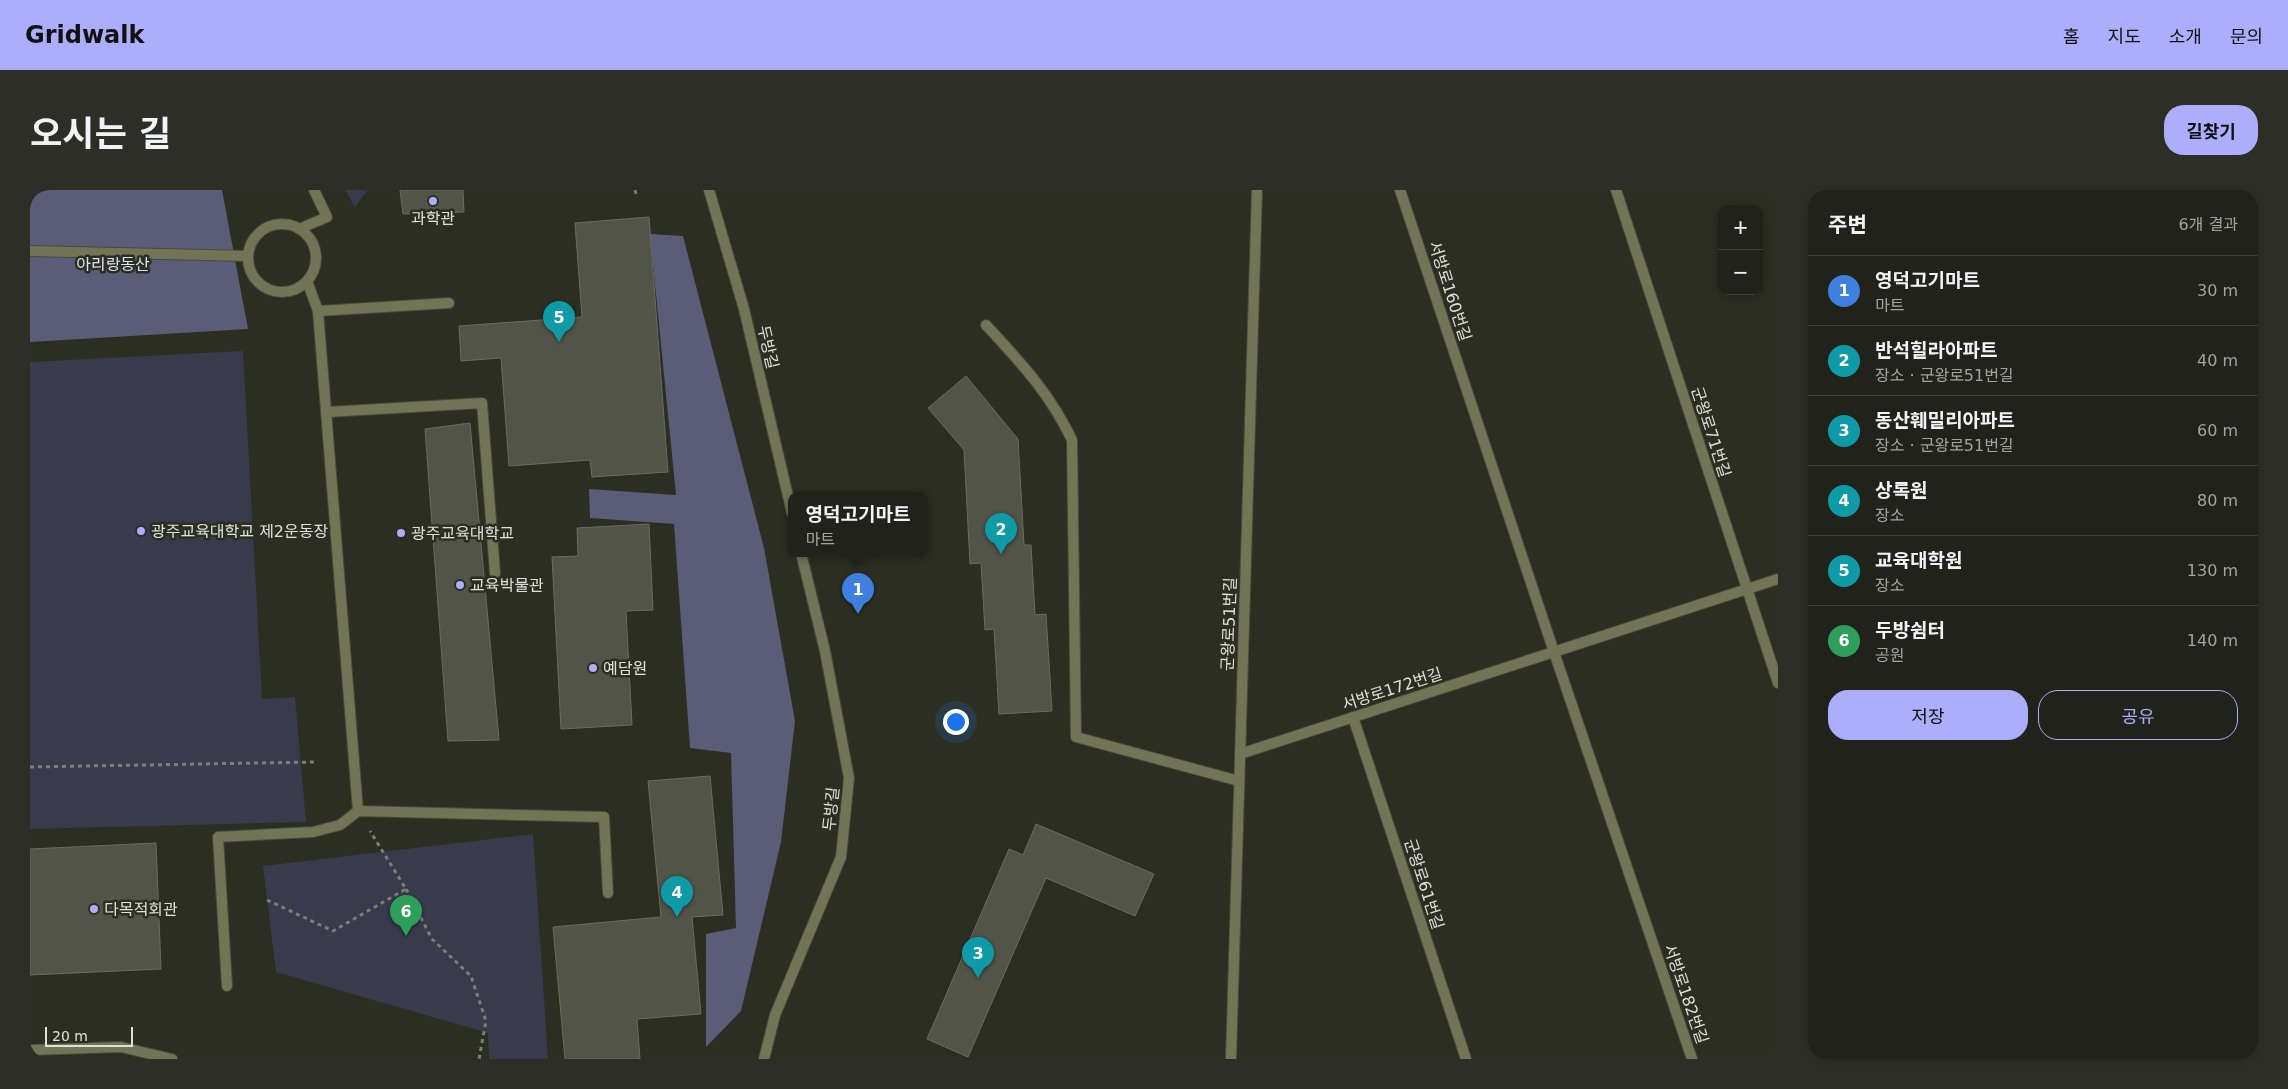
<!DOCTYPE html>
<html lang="ko">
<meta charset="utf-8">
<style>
body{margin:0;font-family:"DejaVu Sans","Noto Sans KR",sans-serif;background:#2d2f27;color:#f1f3f6}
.controls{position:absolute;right:15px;top:15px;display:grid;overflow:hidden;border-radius:10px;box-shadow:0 2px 12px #0003}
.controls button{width:45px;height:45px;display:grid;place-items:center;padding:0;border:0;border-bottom:1px solid #3e3f39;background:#21221a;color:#f1f3f6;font:25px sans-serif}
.scale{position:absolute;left:15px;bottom:12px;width:88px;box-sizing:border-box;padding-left:5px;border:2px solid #dfe0d9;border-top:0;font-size:14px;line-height:18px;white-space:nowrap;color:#dfe0d9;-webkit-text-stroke:4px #2c2e22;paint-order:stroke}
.you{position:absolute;left:925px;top:531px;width:18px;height:18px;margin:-12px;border:4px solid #fff;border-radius:50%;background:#1a73e8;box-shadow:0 0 0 8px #1a73e833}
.badge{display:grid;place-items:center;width:32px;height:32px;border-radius:50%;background:#adaefb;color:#fff;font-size:16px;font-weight:700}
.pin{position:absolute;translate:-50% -41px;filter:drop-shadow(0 1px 2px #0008)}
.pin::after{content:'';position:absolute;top:26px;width:18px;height:15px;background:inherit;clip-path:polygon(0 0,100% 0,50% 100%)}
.popup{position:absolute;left:758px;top:302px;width:140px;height:65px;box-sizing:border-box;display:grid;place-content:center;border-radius:10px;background:#21221a;filter:drop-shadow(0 1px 4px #0005);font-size:16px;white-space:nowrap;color:#a2a4a2}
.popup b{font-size:19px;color:#f1f3f6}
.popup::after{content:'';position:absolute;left:50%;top:100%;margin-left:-10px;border:10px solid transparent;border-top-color:#21221a}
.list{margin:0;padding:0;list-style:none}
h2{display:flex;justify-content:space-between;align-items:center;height:65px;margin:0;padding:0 20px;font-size:21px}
h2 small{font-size:16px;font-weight:400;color:#a2a4a2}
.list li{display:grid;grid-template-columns:32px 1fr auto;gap:15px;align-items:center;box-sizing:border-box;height:70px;padding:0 20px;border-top:1px solid #3e3f39}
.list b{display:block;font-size:19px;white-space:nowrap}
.list p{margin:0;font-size:16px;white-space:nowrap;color:#a2a4a2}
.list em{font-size:16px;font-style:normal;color:#a2a4a2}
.actions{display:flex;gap:10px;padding:15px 20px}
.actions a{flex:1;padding:11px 0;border:1px solid #adaefb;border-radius:20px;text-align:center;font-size:18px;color:#adaefb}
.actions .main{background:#adaefb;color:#111}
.map{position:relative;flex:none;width:1748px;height:869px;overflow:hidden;border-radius:20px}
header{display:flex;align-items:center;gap:30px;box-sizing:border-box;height:70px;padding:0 25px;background:#adaefb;color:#111}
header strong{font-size:24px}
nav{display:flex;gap:28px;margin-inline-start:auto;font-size:18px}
.intro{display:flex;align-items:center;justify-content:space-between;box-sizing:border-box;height:120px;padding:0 30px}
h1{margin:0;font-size:35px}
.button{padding:12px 22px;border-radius:20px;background:#adaefb;color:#111;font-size:18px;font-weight:700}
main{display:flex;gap:30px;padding:0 30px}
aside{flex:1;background:#21221a;border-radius:20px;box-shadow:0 2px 12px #0003}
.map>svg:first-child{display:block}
</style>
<header>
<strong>Gridwalk</strong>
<nav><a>홈</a><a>지도</a><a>소개</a><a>문의</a></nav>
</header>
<div class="intro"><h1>오시는 길</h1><a class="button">길찾기</a></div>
<main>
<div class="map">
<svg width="1748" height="869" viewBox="0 0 1748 869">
<rect width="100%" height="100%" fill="#2c2e22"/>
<g fill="#393a4b">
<polygon points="315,0 338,0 325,17"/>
<polygon points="213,161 232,509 265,507 276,632 0,639 0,172"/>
<polygon points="503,644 518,869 459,869 458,843 246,782 233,676"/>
</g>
<g fill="#5b5c77">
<polygon points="0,0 192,0 218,139 0,152"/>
<polygon points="620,44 653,46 734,358 765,531 751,652 711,821 676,857 676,744 706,738 701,563 660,558 644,334 560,328 559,299 646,305"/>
</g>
<g fill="#535448" stroke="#6a6c5f">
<polygon points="370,0 433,0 434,22 373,24"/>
<polygon points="619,27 638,282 562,287 560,270 479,276 471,168 431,171 429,136 552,127 545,33"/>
<polygon points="936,186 988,249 994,355 1001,355 1005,425 1016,424 1022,521 969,524 964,439 955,440 951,373 940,374 934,260 898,218"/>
<polygon points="440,233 469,550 418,551 395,239"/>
<polygon points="619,334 623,420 596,421 602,535 531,539 522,367 548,366 547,338"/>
<polygon points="680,586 693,725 662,727 671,824 607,829 610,869 535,869 523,737 631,727 618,591"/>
<polygon points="1006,634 1124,684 1105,726 1016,688 938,867 897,849 979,659 993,665"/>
<polygon points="126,653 131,779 0,785 0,659"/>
</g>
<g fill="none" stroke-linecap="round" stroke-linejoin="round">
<defs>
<g id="service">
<polyline points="679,0 714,119 762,323"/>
<polyline points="1370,0 1524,462 1662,869"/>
<polyline points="1586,0 1748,493"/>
<circle cx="252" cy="68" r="34"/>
<polyline points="269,39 297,27 284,0"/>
<polyline points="0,61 218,66"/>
<polyline points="277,91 288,121 328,621"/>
<polyline points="288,121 419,113"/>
<polyline points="297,222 452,213 465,383"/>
<polyline points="1210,564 1748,389"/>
<polyline points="197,796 188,647 283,642 310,635 328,621 574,627 578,703"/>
<polyline points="0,860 91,857 142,869"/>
<polyline points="734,869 745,825 811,667 819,588 795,461 771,363"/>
</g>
<g id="minor">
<path d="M956,135C991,173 1019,202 1042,250L1046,547L1209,591"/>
<polyline points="1323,527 1436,869"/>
</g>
<polyline id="tertiary" points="1201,869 1227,0"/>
</defs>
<use href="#service" stroke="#494a3f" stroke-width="12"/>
<use href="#minor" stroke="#494a3f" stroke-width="12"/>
<use href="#tertiary" stroke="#494a3f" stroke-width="12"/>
<g stroke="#7d7e74" stroke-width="3" stroke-dasharray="4 4" stroke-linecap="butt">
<polyline points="605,0 607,7"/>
<polyline points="0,577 284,572"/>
<polyline points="376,699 402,749 441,786 456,831 449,869"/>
<polyline points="237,710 303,741 376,699 340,641"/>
</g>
<use href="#service" stroke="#717555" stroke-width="10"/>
<use href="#minor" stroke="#717555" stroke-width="10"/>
<use href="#tertiary" stroke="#717555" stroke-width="10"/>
</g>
<g fill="#adaefb" stroke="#2c2e22" stroke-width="2">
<circle cx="403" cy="11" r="5"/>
<circle cx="111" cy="341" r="5"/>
<circle cx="371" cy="343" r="5"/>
<circle cx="430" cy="395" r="5"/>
<circle cx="563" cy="478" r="5"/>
<circle cx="64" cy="719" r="5"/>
</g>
<g text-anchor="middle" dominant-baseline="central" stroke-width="5" stroke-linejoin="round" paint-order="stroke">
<g font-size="16" fill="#dfe0d9" stroke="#2c2e22" text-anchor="start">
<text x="403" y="28" text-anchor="middle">과학관</text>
<text x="121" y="341">광주교육대학교 제2운동장</text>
<text x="381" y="343">광주교육대학교</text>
<text x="440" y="395">교육박물관</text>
<text x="573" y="478">예담원</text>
<text x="74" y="719">다목적회관</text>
</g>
<g font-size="16" fill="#dfe1f6" stroke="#2c2e22">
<text x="83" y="74">아리랑동산</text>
</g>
<g font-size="16" fill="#dfe0d9" stroke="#2c2e22">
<text transform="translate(1420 101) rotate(72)">서방로160번길</text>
<text transform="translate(738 157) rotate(77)">두방길</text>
<text transform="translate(1681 242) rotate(72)">군왕로71번길</text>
<text transform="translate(1199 434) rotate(-88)">군왕로51번길</text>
<text transform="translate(1362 499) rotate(-18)">서방로172번길</text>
<text transform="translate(801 619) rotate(-84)">두방길</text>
<text transform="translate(1394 694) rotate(72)">군왕로61번길</text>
<text transform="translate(1656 804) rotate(71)">서방로182번길</text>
</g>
</g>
</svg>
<div class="controls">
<button>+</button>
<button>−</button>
</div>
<div class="scale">20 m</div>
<div class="you"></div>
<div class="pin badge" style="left:828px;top:424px;background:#3f7fe0">1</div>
<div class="popup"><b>영덕고기마트</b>마트</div>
<div class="pin badge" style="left:971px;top:364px;background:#0f9aa8">2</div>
<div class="pin badge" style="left:948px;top:788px;background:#0f9aa8">3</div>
<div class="pin badge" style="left:647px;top:727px;background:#0f9aa8">4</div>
<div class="pin badge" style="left:529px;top:152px;background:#0f9aa8">5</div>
<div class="pin badge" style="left:376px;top:746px;background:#2e9e5b">6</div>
</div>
<aside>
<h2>주변<small>6개 결과</small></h2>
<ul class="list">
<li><span class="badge" style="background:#3f7fe0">1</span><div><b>영덕고기마트</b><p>마트</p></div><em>30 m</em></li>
<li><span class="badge" style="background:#0f9aa8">2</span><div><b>반석힐라아파트</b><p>장소 · 군왕로51번길</p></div><em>40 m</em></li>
<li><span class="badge" style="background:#0f9aa8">3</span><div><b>동산훼밀리아파트</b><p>장소 · 군왕로51번길</p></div><em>60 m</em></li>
<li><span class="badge" style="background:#0f9aa8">4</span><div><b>상록원</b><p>장소</p></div><em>80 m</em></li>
<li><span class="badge" style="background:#0f9aa8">5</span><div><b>교육대학원</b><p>장소</p></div><em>130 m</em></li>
<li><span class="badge" style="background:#2e9e5b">6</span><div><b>두방쉼터</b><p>공원</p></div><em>140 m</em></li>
</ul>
<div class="actions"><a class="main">저장</a><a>공유</a></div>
</aside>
</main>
